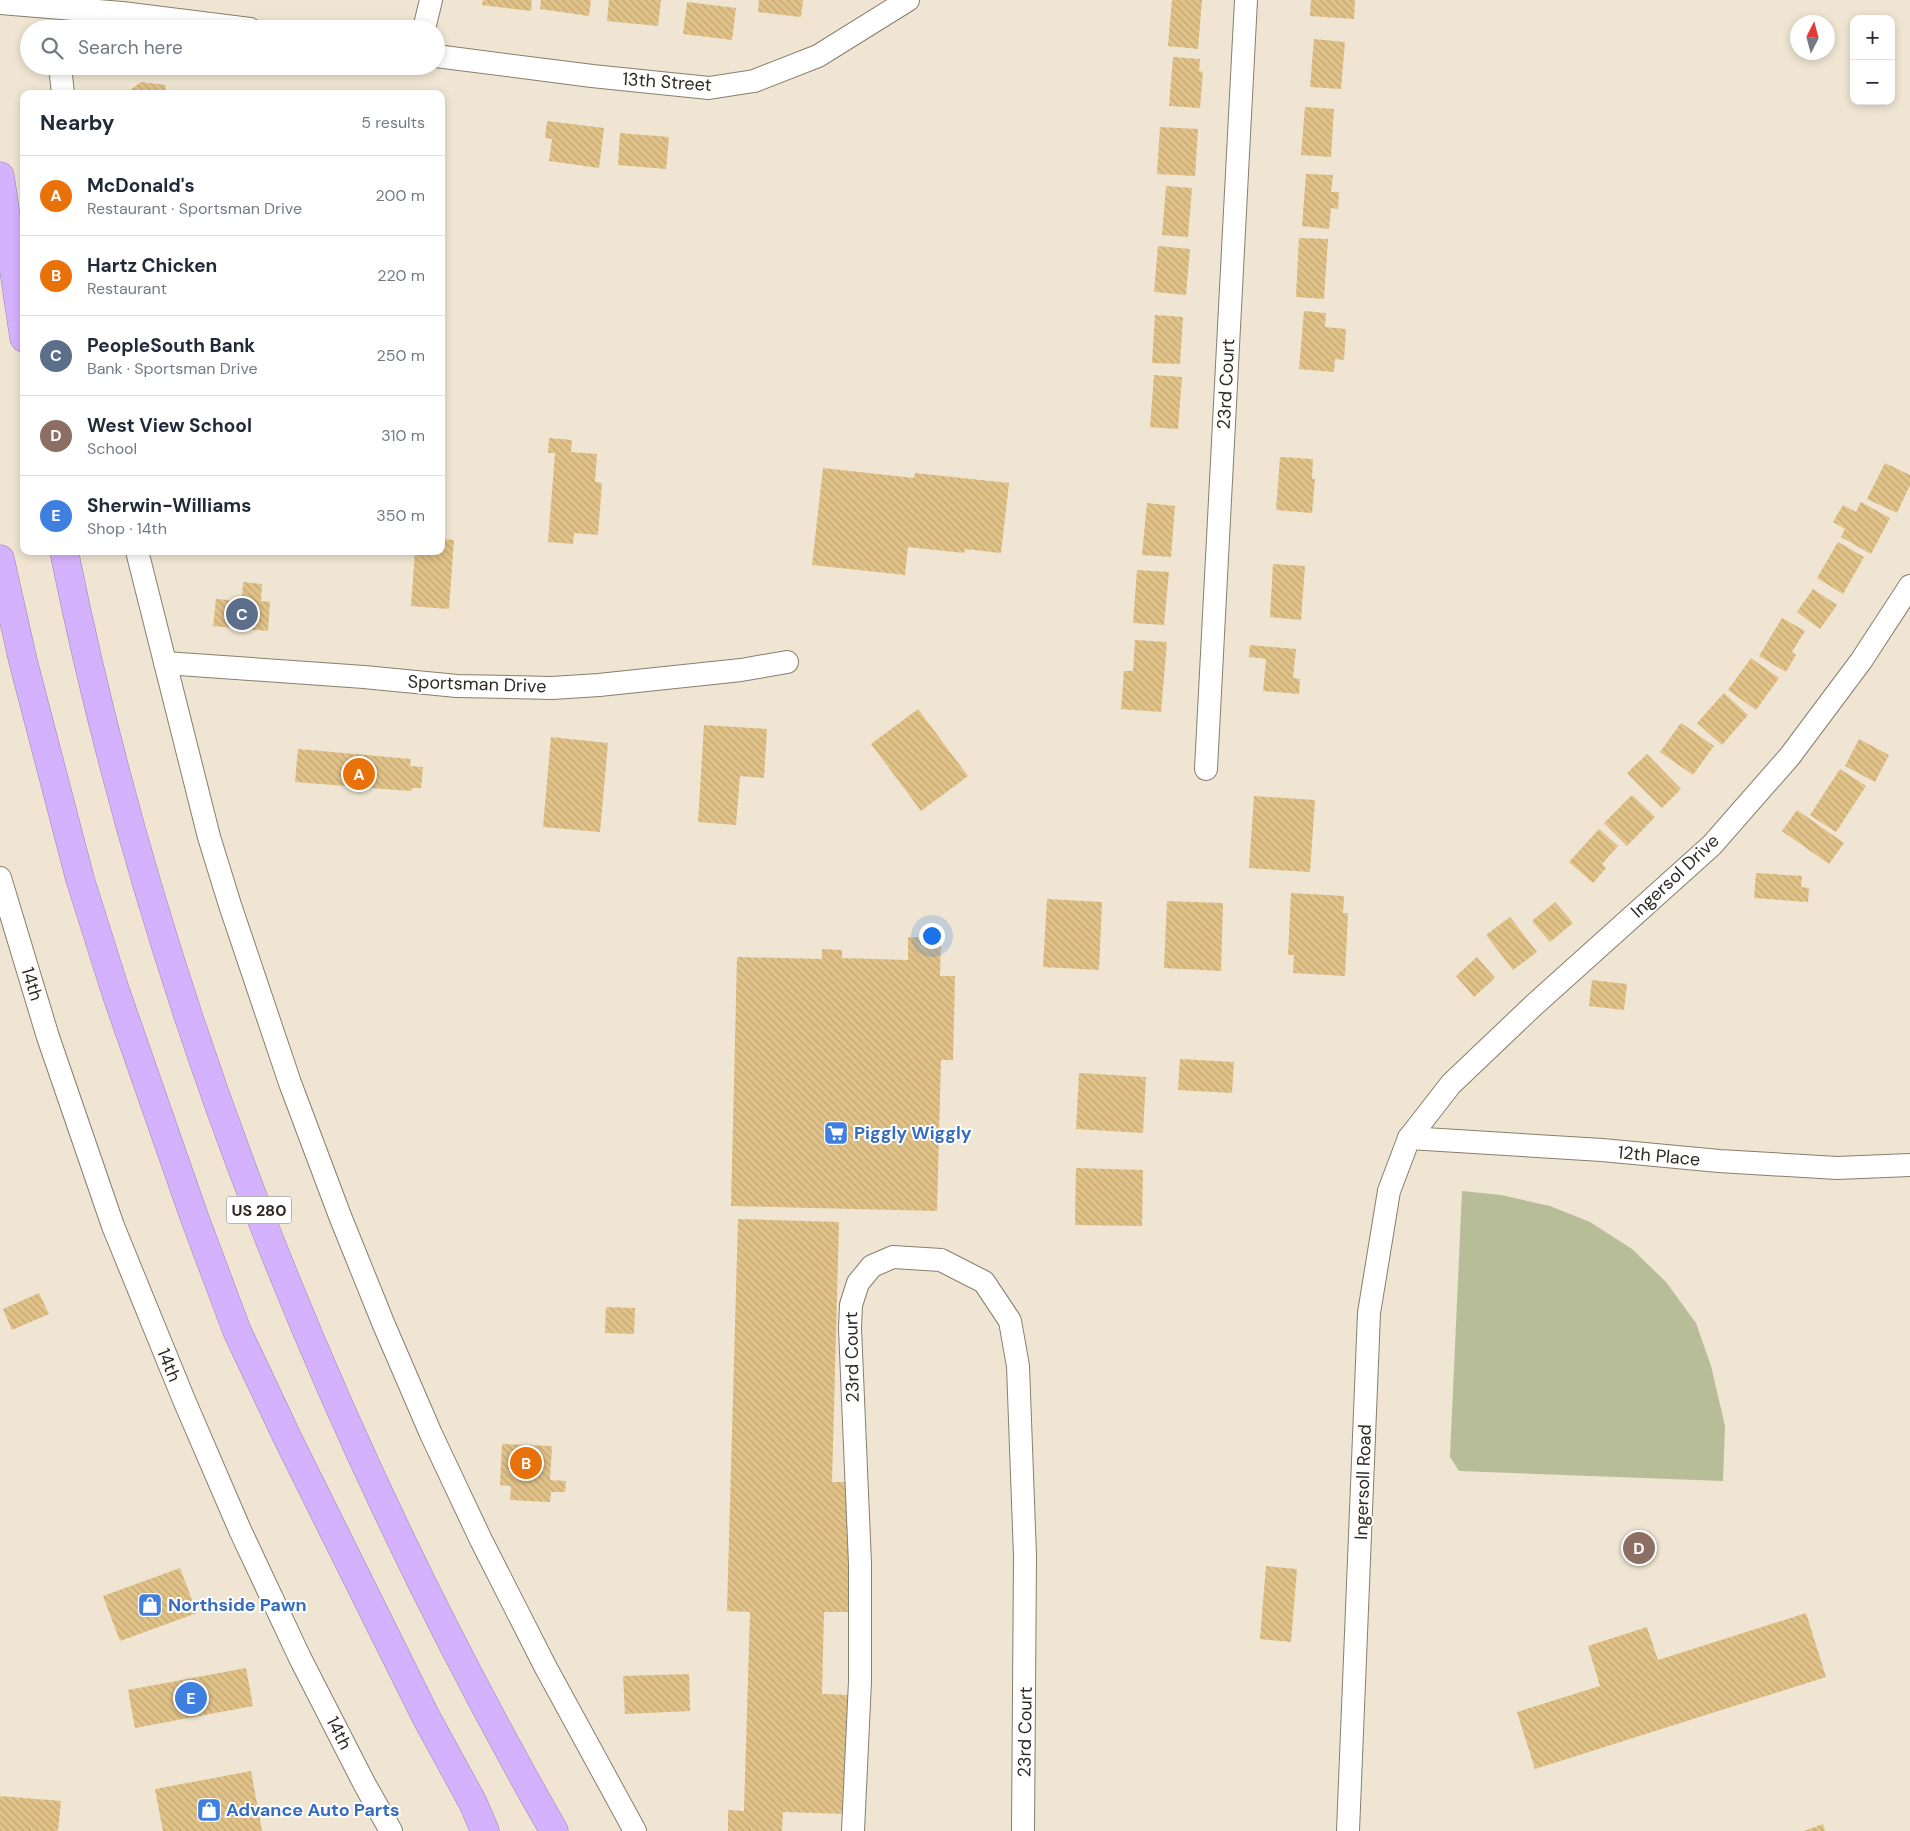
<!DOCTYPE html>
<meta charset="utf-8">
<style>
body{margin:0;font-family:"DM Sans",sans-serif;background:#f2f2f3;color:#1f2937}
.controls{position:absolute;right:15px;top:15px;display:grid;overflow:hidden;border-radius:10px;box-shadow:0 2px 8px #0003}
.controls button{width:45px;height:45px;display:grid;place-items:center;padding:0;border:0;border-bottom:1px solid #e0e1e3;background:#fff;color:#1f2937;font:25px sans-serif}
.compass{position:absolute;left:1790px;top:15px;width:45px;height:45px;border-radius:50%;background:#fff;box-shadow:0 2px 8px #0003;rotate:6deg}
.you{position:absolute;left:931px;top:935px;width:18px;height:18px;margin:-12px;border:4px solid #fff;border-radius:50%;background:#1a73e8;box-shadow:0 0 0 8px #1a73e833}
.badge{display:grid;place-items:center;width:32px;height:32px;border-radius:50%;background:#ea580c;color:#fff;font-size:16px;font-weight:700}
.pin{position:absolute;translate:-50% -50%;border:2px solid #fff;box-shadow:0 1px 5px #0006}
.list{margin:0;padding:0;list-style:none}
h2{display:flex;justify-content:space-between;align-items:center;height:65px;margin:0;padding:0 20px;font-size:21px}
h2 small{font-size:16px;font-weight:400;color:#747a83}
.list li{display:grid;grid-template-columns:32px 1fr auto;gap:15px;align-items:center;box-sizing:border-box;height:80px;padding:0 20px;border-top:1px solid #e0e1e3}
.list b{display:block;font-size:19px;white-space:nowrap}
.list p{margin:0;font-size:16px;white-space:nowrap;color:#747a83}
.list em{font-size:16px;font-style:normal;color:#747a83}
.icon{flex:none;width:28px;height:28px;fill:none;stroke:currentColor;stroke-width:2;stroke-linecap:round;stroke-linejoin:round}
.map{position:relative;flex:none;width:1910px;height:1831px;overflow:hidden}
.search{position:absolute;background:#fff;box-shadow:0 2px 8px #0003;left:20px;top:20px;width:425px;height:55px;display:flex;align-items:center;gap:12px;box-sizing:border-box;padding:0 18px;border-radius:28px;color:#747a83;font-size:19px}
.panel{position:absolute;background:#fff;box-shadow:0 2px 8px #0003;left:20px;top:90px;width:425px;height:465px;border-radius:10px}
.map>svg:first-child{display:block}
</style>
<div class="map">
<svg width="1910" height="1831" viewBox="0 0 1910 1831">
<defs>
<pattern id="building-back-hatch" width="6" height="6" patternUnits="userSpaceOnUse" patternTransform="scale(1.25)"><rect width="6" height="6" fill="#e1c288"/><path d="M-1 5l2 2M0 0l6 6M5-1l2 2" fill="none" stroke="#c1a775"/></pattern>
</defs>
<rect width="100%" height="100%" fill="#efe5d2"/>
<polygon fill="#b7be97" points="1462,1191 1501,1195 1550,1206 1590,1222 1632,1249 1666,1282 1696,1323 1711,1366 1725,1426 1723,1481 1459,1471 1450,1457"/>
<g fill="url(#building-back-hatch)">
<polygon points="483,0 532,0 531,11 482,5"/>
<polygon points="541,0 591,0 589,16 540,9"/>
<polygon points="609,0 661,0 658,26 607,21"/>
<polygon points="759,0 803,0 801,17 758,12"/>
<polygon points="1172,0 1202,0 1198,49 1168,46"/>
<polygon points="1311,0 1355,0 1354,19 1310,16"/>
<polygon points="687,2 736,8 732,40 683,34"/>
<polygon points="1314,39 1345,42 1341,89 1310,87"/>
<polygon points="1173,57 1200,59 1199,71 1203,72 1200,108 1169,106"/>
<polygon points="141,82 166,85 165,94 125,94"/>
<polygon points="1305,107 1334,109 1331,157 1301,155"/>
<polygon points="547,121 604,128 599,168 549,161 552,139 545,138"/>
<polygon points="1160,127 1198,129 1195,176 1157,174"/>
<polygon points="620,133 669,137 666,169 618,165"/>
<polygon points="1306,174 1333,175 1331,192 1339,192 1338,209 1331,208 1329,229 1302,226"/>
<polygon points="1166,186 1192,188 1188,237 1162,235"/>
<polygon points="1299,238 1328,239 1324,299 1296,297"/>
<polygon points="1158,246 1190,249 1186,295 1154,292"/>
<polygon points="1304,311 1326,313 1325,327 1346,329 1344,360 1335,359 1334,372 1299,369"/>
<polygon points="1155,315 1183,317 1180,364 1152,363"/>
<polygon points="1154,375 1182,377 1178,429 1150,427"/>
<polygon points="549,438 572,440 571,452 597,454 595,482 602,483 598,535 574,533 573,544 548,542 555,453 548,453"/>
<polygon points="1280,457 1313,459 1312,479 1315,479 1312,513 1276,510"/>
<polygon points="1885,463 1910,475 1910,485 1897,513 1867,499"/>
<polygon points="823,468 914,478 915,473 1009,483 1001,553 965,549 964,553 908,547 905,575 812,565"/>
<polygon points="1861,502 1890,518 1871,554 1841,537 1845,529 1833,522 1843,505 1856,512"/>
<polygon points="1147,503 1175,506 1171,557 1142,555"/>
<polygon points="441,539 454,540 449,609 411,606 415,551 441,551"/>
<polygon points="1838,542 1864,557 1843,594 1817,578"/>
<polygon points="1273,564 1305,566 1301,620 1270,617"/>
<polygon points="1137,570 1169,572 1164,625 1133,623"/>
<polygon points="243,582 262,584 261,601 270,602 268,631 213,626 216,599 242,601"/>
<polygon points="1813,589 1837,605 1820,629 1797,612"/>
<polygon points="1782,618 1805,631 1792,652 1796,655 1786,672 1759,656"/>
<polygon points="1135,640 1167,642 1161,712 1121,709 1124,671 1133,671"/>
<polygon points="1250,645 1296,649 1293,678 1300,679 1299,694 1263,691 1266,659 1249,657"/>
<polygon points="1751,658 1779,678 1756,710 1728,690"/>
<polygon points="1724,693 1748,715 1722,745 1697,723"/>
<polygon points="918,709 968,776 921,811 871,744"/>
<polygon points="1681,723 1714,746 1693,775 1660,752"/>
<polygon points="704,725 767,729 764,778 740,776 736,825 698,822"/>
<polygon points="551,737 608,743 600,832 543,827"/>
<polygon points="1859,739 1889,755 1875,782 1845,766"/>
<polygon points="298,749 411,759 410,766 423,767 421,788 412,788 411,791 295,782"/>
<polygon points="1647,754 1681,789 1662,808 1627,773"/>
<polygon points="1840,769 1866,786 1836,832 1810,815"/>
<polygon points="1632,795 1655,817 1627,846 1604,823"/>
<polygon points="1254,796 1315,800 1310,872 1249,868"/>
<polygon points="1797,810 1844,843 1829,864 1782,831"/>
<polygon points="1599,829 1618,846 1602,864 1606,868 1593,883 1569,862"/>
<polygon points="1756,873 1802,876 1801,887 1809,888 1808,902 1754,898"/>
<polygon points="1291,893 1344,896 1343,913 1348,913 1345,976 1293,973 1294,955 1288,955"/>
<polygon points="1047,899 1102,902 1099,970 1043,967"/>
<polygon points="1167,901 1223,903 1221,971 1164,968"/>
<polygon points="1555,902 1573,923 1550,942 1532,921"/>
<polygon points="1510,917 1537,952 1513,970 1486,935"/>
<polygon points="908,937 941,938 940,976 955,976 953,1060 941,1060 937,1211 731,1206 737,957 822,959 822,949 842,950 842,958 908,960"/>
<polygon points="1477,957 1495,978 1474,997 1456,976"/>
<polygon points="1592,980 1627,984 1624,1010 1589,1006"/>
<polygon points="1180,1059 1234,1062 1232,1093 1178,1090"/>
<polygon points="1079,1073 1146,1077 1143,1133 1076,1129"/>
<polygon points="1076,1168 1143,1170 1142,1226 1075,1225"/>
<polygon points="738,1219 839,1222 832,1482 853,1482 849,1612 824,1612 822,1694 850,1695 847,1814 783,1812 782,1831 728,1831 728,1810 744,1811 750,1612 727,1611"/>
<polygon points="39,1293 49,1314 12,1330 3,1309"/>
<polygon points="606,1307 635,1308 634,1334 605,1333"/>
<polygon points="502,1444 552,1446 550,1480 566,1481 565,1492 551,1492 550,1502 510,1500 511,1486 500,1485"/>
<polygon points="1266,1566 1297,1569 1291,1642 1260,1639"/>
<polygon points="180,1568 197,1613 120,1641 103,1596"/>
<polygon points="1806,1613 1826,1677 1535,1769 1517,1712 1600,1686 1588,1646 1647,1627 1658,1660"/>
<polygon points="246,1668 253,1706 135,1728 128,1690"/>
<polygon points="689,1674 690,1711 625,1714 623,1676"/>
<polygon points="251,1771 262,1831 163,1831 155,1789"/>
<polygon points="0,1796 61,1801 58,1831 0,1831"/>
<polygon points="1823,1824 1825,1831 1804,1831"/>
</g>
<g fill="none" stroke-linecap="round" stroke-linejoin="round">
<defs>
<g id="minor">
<polyline points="0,3 122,13 250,29"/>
<polyline points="424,29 431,0"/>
<polyline points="436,56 592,76 709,88 754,81 818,56 908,0"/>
<polyline points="60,66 63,94"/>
<polyline points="137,551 209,837 230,905 290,1083 340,1216 384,1325 431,1434 481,1540 545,1666 635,1831"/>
<polyline points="165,663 364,677 457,686 552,688 599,685 741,670 787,662"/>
<polyline points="1206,769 1246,0"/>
<polyline points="0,878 48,1037 113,1226 184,1400 240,1530 300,1658 365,1785 391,1831"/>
<polyline points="1409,1138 1602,1150 1719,1161 1837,1168 1910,1165"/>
<polyline points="853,1831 860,1681 860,1564 850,1328 851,1305 858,1283 872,1266 893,1257 941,1260 984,1282 1010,1321 1018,1366 1025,1556 1023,1831"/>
<polyline points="1348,1831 1369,1313 1389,1191 1409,1138 1451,1084 1534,1005 1712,845 1790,756 1861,661 1910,586"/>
</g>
<g id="highway">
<polyline points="0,176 24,338"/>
<path d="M64,551C155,1000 327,1433 554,1831"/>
<polyline points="0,559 23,661 80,879 116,993 195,1219 237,1331 287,1437 426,1717 473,1803 485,1831"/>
</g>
</defs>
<use href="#minor" stroke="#887e6d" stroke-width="24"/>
<use href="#highway" stroke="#9b82b1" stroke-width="29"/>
<use href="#minor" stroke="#fff" stroke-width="22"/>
<use href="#highway" stroke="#d5b2fd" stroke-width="28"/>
</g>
<defs>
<symbol id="supermarket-square" viewBox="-11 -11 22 22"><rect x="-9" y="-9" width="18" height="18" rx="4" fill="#3f7fe0" stroke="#fff"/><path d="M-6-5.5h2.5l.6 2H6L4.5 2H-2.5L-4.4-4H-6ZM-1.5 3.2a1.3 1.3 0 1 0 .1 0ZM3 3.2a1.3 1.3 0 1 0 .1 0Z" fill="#fff"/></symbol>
<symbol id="shop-square" viewBox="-11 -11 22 22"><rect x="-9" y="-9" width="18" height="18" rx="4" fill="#3f7fe0" stroke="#fff"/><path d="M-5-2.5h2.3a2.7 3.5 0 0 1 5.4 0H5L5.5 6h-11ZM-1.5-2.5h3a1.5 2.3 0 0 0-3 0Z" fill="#fff"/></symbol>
</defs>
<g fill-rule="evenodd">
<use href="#supermarket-square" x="822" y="1119" width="28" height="28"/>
<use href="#shop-square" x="136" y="1591" width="28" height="28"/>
<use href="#shop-square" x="195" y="1796" width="28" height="28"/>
</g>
<g text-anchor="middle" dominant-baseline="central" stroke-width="4" stroke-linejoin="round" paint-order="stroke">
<rect fill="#fff" stroke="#6d6a65" stroke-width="1" x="226.5" y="1196.5" width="65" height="27" rx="4"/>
<g font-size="16" font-weight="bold" fill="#2e2a23">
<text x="259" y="1210">US 280</text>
</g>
<g font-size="18" fill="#2e2a23" stroke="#fff">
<text transform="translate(667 82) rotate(4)">13th Street</text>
<text transform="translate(1226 384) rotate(-87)">23rd Court</text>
<text transform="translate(477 684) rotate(2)">Sportsman Drive</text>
<text transform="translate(1675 876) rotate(-43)">Ingersol Drive</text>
<text transform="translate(32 984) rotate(73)">14th</text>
<text transform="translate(1659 1156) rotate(5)">12th Place</text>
<text transform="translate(852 1357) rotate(-91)">23rd Court</text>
<text transform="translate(169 1365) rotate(68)">14th</text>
<text transform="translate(1363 1482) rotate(-88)">Ingersoll Road</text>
<text transform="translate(1025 1732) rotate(-89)">23rd Court</text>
<text transform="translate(339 1733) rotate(63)">14th</text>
</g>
<g font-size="18" font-weight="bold" fill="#366cbe" stroke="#fff" text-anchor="start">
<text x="854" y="1133">Piggly Wiggly</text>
<text x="168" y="1605">Northside Pawn</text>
<text x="226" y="1810">Advance Auto Parts</text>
</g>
</g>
</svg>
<div class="controls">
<button>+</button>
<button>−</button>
</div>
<svg class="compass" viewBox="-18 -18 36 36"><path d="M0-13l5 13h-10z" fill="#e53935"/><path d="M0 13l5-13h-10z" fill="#747a83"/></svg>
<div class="you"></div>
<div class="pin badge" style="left:359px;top:774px;background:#e8710a">A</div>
<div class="pin badge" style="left:526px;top:1463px;background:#e8710a">B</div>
<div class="pin badge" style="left:242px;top:614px;background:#5c6f8a">C</div>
<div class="pin badge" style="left:1639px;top:1548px;background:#8d6e63">D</div>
<div class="pin badge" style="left:191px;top:1698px;background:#3f7fe0">E</div>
<div class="search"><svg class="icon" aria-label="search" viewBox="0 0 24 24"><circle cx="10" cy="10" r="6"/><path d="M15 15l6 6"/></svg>Search here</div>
<section class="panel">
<h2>Nearby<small>5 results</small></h2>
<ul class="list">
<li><span class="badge" style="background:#e8710a">A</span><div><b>McDonald's</b><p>Restaurant · Sportsman Drive</p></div><em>200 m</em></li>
<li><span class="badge" style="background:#e8710a">B</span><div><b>Hartz Chicken</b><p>Restaurant</p></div><em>220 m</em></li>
<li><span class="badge" style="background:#5c6f8a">C</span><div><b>PeopleSouth Bank</b><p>Bank · Sportsman Drive</p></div><em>250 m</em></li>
<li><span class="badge" style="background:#8d6e63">D</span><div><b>West View School</b><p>School</p></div><em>310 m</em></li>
<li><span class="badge" style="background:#3f7fe0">E</span><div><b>Sherwin-Williams</b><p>Shop · 14th</p></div><em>350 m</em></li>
</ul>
</section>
</div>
